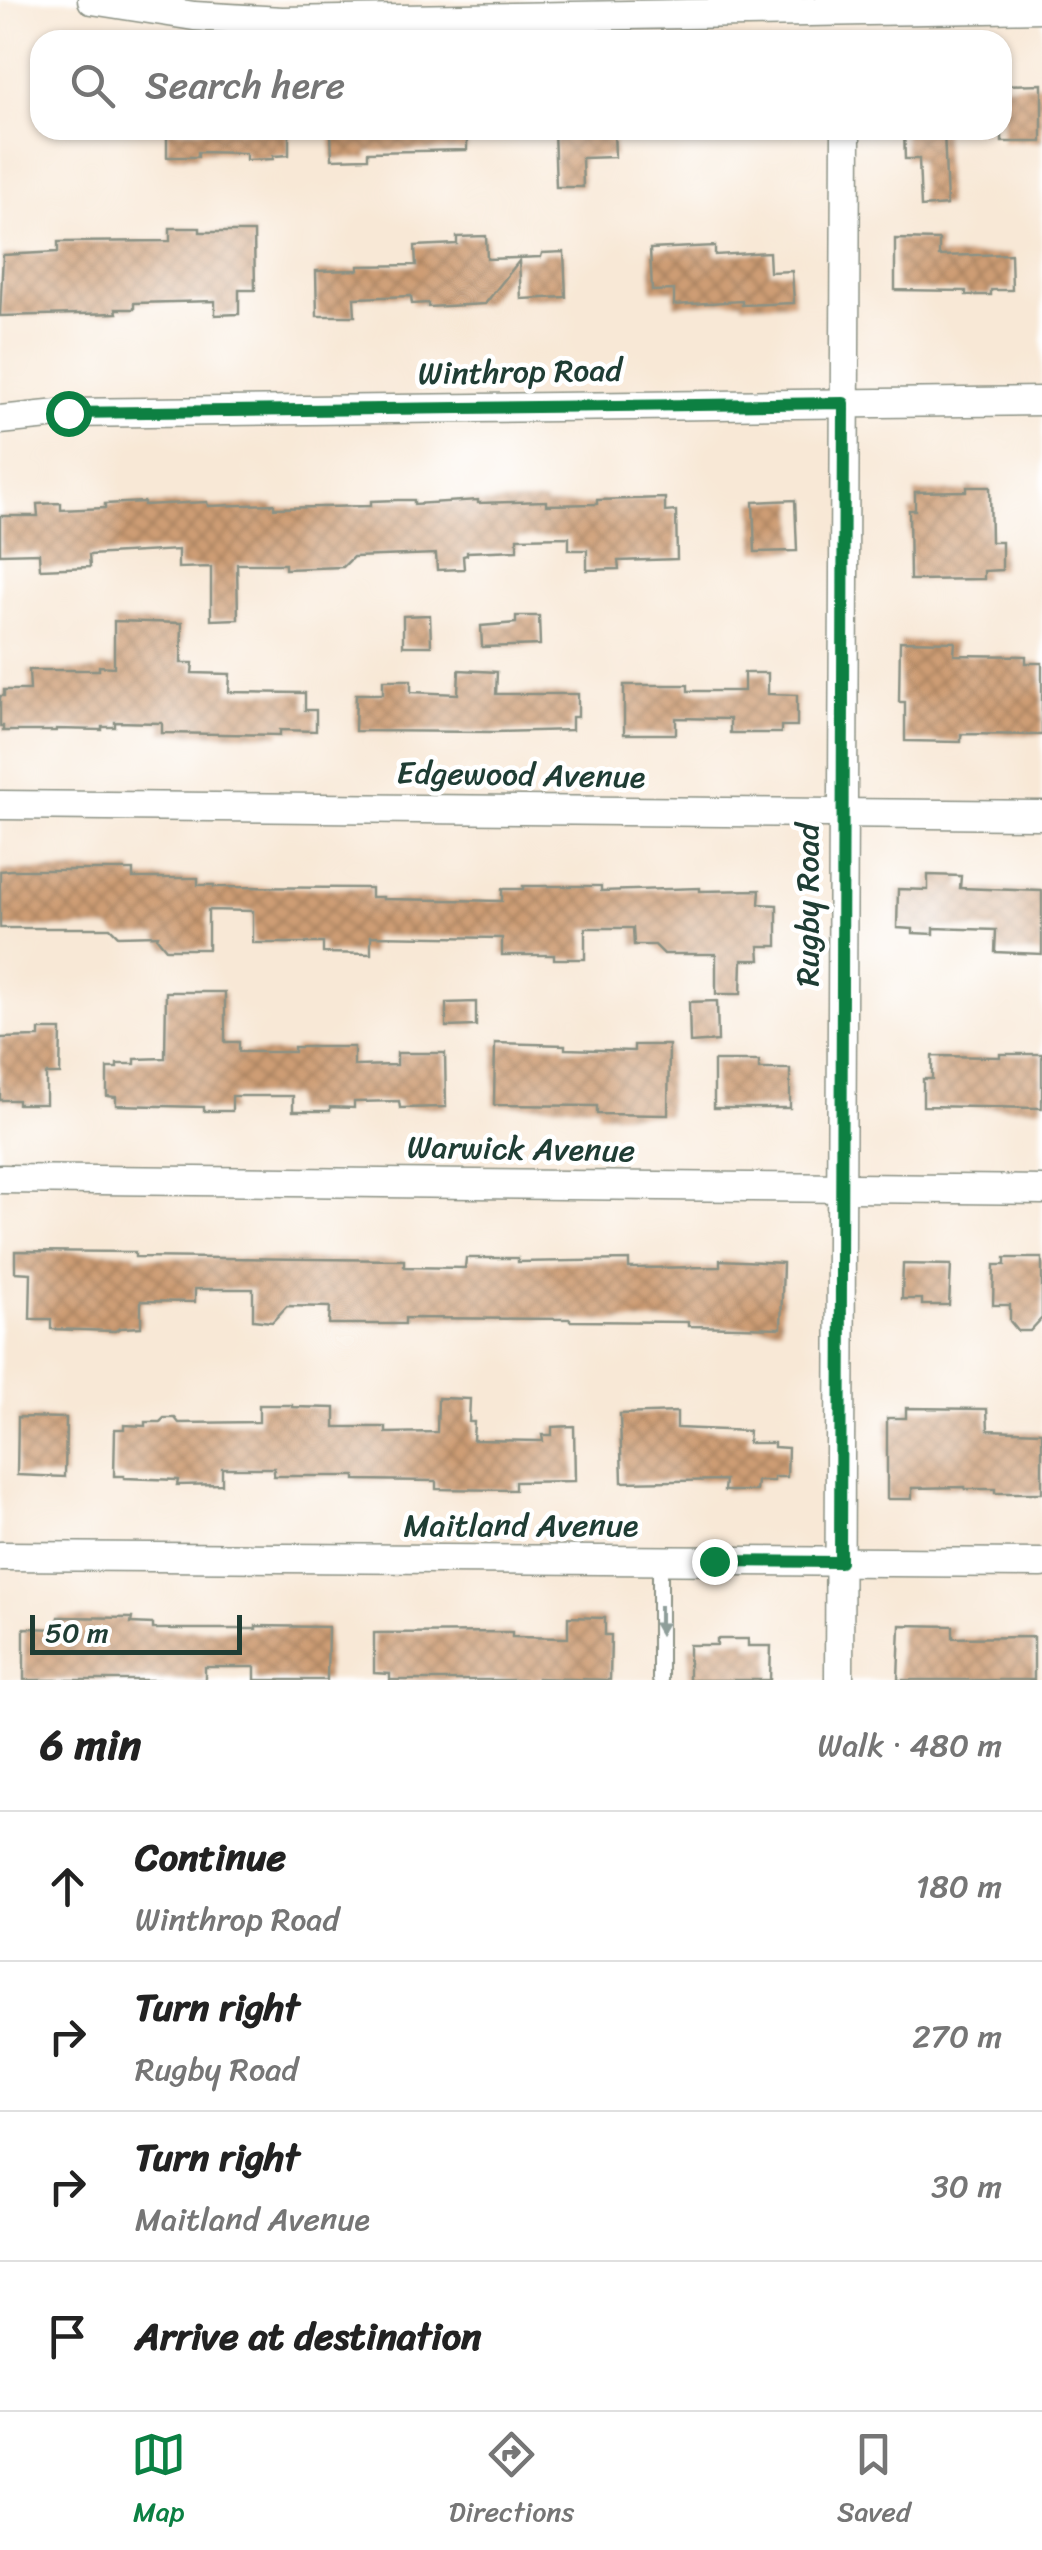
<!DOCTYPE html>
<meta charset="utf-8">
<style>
body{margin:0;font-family:Sriracha,sans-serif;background:#f2f2f2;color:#222}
.scale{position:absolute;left:30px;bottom:25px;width:212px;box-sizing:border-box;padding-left:10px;border:5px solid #1f3d34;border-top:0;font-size:28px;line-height:35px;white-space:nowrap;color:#1f3d34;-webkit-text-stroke:8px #fff;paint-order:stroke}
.stop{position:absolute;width:30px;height:30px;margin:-22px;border:8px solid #0b8043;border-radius:50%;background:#fff}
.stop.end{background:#0b8043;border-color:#fff;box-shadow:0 2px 10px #0008}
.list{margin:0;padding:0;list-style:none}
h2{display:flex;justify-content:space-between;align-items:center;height:130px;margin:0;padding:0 40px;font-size:42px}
h2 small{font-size:32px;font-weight:400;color:#767676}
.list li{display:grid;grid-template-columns:65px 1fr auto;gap:30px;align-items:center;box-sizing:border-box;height:150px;padding:0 40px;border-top:2px solid #e0e0e0}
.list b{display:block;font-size:38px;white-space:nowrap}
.list p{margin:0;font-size:32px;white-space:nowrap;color:#767676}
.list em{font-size:32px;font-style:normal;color:#767676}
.icon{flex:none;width:55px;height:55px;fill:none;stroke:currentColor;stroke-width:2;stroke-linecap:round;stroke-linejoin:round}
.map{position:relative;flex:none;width:1042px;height:1680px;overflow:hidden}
.search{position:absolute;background:#fff;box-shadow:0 2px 8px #0004;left:30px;right:30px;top:30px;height:110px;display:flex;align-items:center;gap:25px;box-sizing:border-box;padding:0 35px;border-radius:30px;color:#767676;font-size:38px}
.sheet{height:730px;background:#fff}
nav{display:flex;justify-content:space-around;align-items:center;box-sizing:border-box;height:140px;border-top:2px solid #e0e0e0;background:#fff;font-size:28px;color:#767676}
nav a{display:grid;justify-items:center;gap:5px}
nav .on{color:#0b8043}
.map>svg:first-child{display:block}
</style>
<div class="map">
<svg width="1042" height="1680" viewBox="0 0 1042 1680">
<defs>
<pattern id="building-cross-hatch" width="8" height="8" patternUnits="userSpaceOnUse" patternTransform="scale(2.5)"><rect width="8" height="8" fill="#ce9d74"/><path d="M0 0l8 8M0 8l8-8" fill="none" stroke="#a78160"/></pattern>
</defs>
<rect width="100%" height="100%" fill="#fff"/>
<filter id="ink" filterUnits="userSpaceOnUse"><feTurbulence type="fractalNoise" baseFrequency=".01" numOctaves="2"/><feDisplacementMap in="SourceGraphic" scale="20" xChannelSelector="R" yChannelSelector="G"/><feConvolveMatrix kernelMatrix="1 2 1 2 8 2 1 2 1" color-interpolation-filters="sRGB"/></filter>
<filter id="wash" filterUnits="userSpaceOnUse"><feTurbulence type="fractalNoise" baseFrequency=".0048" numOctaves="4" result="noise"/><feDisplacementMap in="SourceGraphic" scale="40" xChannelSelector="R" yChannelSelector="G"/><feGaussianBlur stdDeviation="2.25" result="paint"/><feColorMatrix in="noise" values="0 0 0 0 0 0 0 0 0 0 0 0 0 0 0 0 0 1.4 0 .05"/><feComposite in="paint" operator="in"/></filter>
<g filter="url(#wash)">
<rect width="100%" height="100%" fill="#f8e8d6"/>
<g id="blocks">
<g fill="url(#building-cross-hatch)">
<polygon points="1042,84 1042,142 1002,142 1002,85"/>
<polygon points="167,130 289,130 289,155 273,156 273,159 246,160 246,153 198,152 198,157 167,157"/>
<polygon points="331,130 467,130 467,150 368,152 368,158 332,159"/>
<polygon points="554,130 614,130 615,157 582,158 583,187 556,187"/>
<polygon points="904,130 944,130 947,205 921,207 919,159 905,159"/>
<polygon points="170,228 200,228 200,232 254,232 255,290 239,290 239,314 215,315 215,301 134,303 134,309 116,309 117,313 0,316 3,255 58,252 58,242 170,241"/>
<polygon points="486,236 487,259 541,257 542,253 564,252 566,297 521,299 519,261 485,304 428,307 428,303 412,304 411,296 354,298 355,316 317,316 316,271 358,270 358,266 416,265 415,246 457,244 457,237"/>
<polygon points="895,239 939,240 939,256 1011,254 1012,290 991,290 991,295 966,295 966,291 895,290"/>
<polygon points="715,246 715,255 769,252 770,272 792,271 794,303 742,305 742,301 674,305 674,290 652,291 650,249"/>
<polygon points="967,487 990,487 991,542 1002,542 1002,570 984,571 984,579 910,580 909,510 915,510 915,492 967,491"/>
<polygon points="665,498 665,512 676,511 677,559 618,561 619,569 587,570 587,550 569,550 569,537 517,538 517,550 467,552 467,555 463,556 464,569 437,570 436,554 353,557 343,567 285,569 285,564 237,564 238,619 211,620 211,567 178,568 178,550 89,555 90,567 40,569 39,553 0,554 0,516 38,516 37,504 61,503 61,510 105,508 105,504 144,502 144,505 207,502 208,506 274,504 274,508 371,506 371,501 398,500 414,500 414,504 478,500 478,503 546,501 546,505 597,504 597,500"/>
<polygon points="795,500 797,551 755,552 753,502"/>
<polygon points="430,615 431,646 403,646 403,616"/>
<polygon points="516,616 539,616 540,645 482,647 481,626 516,623"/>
<polygon points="114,621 182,623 181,663 193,663 192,673 230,674 229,692 305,693 305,710 316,710 316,731 280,730 280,735 162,733 162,723 115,722 115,727 102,727 102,730 56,729 56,731 3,731 3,726 0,726 0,696 4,696 4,690 30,690 29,670 99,670 99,666 114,667"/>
<polygon points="900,641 955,642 954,655 1026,656 1026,663 1042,663 1042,735 961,734 961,742 905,741 905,702 899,702"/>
<polygon points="459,670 497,672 496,694 578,694 578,717 572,717 572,730 495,732 355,731 356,694 383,694 383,680 411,680 411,692 458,694"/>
<polygon points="744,673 768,673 768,694 797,695 797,726 781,726 781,733 730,733 730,719 676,718 676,734 624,734 624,685 688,685 688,691 744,691"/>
<polygon points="11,870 133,870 133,878 198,878 198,885 214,885 214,887 371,888 371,897 383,897 383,899 502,901 502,889 523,889 523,886 601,886 601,891 700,888 700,891 760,890 759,904 777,905 777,946 759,946 760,960 742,960 741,994 716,994 716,954 664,954 655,945 634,945 633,928 585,928 585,959 554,959 554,955 502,955 502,938 371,936 371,954 323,953 323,943 253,943 253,911 208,910 208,949 166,949 157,938 158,935 118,936 110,928 0,928 0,871"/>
<polygon points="928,875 961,876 960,888 1042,891 1042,954 995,952 996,930 934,928 934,934 913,933 913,929 897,928 898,889 928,890"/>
<polygon points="166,992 225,992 225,1042 239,1042 239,1052 294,1052 294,1047 354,1047 354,1066 397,1065 397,1053 445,1053 446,1107 400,1108 399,1101 354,1102 354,1108 330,1107 330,1111 293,1111 293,1096 232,1096 232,1111 204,1111 204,1107 116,1105 116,1097 107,1096 107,1068 117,1068 117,1064 135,1064 135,1059 165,1058"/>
<polygon points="717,1001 718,1041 690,1043 689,1002"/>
<polygon points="476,1002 476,1026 446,1027 446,1003"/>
<polygon points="39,1030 61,1030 60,1074 46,1074 46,1104 18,1104 18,1100 0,1100 0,1038 39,1037"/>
<polygon points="495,1043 565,1045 565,1049 634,1051 634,1045 669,1045 668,1115 597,1114 597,1106 494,1105"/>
<polygon points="1000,1054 1042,1054 1042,1108 923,1106 923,1079 932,1079 932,1056 1000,1057"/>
<polygon points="714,1061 759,1061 759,1069 790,1069 790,1108 714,1108"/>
<polygon points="15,1251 135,1252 135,1257 404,1260 404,1267 465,1268 466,1258 518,1258 518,1262 629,1260 629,1268 720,1267 720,1260 783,1263 781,1328 688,1326 688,1322 570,1321 570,1319 405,1318 405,1324 329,1324 330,1307 287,1306 272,1322 253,1320 253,1289 195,1289 195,1302 141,1301 141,1327 120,1328 115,1331 51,1329 51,1319 30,1319 31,1273 15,1272"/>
<polygon points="1005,1258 1042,1258 1042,1318 1030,1331 1018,1331 1010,1321 1010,1305 993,1305 994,1265 1005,1265"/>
<polygon points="903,1264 951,1265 949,1305 922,1305 922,1299 902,1299"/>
<polygon points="438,1398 470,1399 469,1422 474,1422 473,1440 543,1441 542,1435 552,1435 552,1427 574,1426 575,1481 515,1482 515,1490 436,1489 436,1481 355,1480 355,1476 274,1476 274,1468 222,1468 222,1484 177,1485 178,1480 124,1478 124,1476 114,1476 115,1429 124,1429 124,1425 145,1426 145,1422 160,1422 164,1418 175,1418 179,1423 259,1422 259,1405 292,1405 292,1407 335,1408 335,1427 386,1427 386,1433 437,1432"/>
<polygon points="906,1408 987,1409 988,1430 1042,1432 1042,1493 995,1493 995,1489 965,1489 965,1487 912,1488 912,1499 887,1499 887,1418 906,1418"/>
<polygon points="677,1412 677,1428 749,1431 748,1443 774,1443 774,1447 788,1448 787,1477 774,1477 774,1481 757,1481 756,1491 724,1491 725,1480 622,1482 620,1414"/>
<polygon points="18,1417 66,1418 65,1477 17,1475"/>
<polygon points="58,1617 132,1618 131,1623 153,1624 153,1629 256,1629 256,1626 328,1627 327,1680 255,1680 255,1667 205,1667 205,1680 24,1680 24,1628 57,1629"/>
<polygon points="568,1617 605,1618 605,1635 611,1635 610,1680 538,1678 538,1680 390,1680 390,1674 374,1673 374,1633 512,1632 512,1637 568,1638"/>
<polygon points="900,1625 953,1626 953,1638 1034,1637 1034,1680 898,1680"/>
<polygon points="717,1639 748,1639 748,1646 771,1646 770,1680 689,1680 689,1645 717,1645"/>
</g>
</g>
</g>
<g filter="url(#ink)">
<use href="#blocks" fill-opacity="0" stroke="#8c9285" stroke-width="2.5"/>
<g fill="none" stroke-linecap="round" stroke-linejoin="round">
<defs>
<polyline id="service" points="660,1561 660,1680"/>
<g id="minor">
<polyline points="92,0 194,16 282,21 1042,8"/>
<polyline points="0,420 68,413 1042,401"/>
<polyline points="0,805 1042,815"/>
<polyline points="0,1179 1042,1190"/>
<polyline points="0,1556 1042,1563"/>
<polyline points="839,1680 846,130"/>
</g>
</defs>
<use href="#service" stroke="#8c9285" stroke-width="18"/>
<use href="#minor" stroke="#8c9285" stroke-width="31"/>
<use href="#service" stroke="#fff" stroke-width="14"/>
<use href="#minor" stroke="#fff" stroke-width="28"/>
</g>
<defs><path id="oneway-solid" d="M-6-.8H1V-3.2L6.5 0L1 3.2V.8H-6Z" transform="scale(2.5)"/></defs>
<use fill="#8f9e9a" href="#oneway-solid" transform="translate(660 1620) rotate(90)"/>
</g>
<g fill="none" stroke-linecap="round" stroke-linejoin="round" filter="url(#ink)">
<polyline stroke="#0b8043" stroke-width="12" points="68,413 844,403 840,1562 714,1561"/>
</g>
<g text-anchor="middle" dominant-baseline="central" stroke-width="9" stroke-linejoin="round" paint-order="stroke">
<g font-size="32" fill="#1f3d34" stroke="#fff">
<text transform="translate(520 372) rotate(-1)">Winthrop Road</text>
<text transform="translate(521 775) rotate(1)">Edgewood Avenue</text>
<text transform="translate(807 905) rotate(-90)">Rugby Road</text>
<text transform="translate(521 1149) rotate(1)">Warwick Avenue</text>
<text x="521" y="1525">Maitland Avenue</text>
</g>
</g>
</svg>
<div class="scale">50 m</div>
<div class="stop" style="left:68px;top:413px"></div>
<div class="stop end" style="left:714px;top:1561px"></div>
<div class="search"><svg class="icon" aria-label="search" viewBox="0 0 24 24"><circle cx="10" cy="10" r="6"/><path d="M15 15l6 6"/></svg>Search here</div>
</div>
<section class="sheet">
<h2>6 min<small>Walk · 480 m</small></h2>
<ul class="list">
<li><svg class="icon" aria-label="ahead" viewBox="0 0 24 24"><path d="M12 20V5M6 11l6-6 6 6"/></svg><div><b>Continue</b><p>Winthrop Road</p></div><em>180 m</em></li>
<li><svg class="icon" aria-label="right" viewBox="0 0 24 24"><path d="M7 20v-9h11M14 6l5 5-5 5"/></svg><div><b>Turn right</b><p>Rugby Road</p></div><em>270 m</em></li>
<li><svg class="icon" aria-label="right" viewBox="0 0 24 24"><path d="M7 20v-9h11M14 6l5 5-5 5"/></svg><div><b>Turn right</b><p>Maitland Avenue</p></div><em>30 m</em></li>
<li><svg class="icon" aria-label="arrive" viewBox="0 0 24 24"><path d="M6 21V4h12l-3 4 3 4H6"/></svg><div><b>Arrive at destination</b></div></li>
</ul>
</section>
<nav>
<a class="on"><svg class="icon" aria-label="map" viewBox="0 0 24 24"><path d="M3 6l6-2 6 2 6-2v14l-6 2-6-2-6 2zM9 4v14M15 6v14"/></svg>Map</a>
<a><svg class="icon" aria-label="directions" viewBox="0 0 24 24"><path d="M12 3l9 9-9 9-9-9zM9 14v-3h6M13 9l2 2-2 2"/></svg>Directions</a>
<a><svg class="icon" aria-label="saved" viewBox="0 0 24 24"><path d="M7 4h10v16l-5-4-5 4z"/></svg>Saved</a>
</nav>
